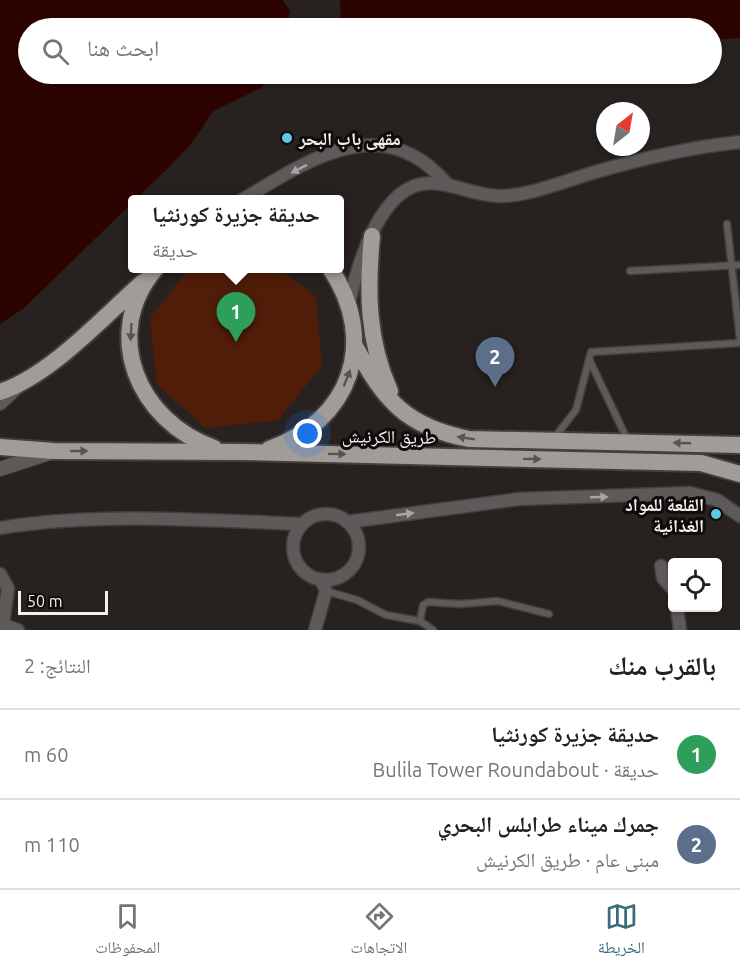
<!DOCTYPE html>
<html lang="ar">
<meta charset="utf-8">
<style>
body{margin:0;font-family:Ubuntu,"Noto Naskh Arabic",sans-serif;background:#f6f6f6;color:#202124;direction:rtl}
.controls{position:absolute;right:18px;bottom:18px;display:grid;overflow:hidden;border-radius:6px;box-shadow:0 2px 4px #0004}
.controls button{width:54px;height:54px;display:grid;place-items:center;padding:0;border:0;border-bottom:2px solid #e0e0e0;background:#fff;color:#202124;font:30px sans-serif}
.compass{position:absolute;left:596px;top:102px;width:54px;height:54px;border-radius:50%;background:#fff;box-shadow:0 2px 4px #0004;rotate:31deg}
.scale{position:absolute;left:18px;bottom:15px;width:90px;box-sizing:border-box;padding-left:6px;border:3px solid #f3f0ee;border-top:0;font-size:16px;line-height:21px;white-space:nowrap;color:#f3f0ee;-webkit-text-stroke:4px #0e0c0b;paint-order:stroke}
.you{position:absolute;left:308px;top:434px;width:21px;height:21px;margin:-15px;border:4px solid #fff;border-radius:50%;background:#1a73e8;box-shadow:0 0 0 9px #1a73e833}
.badge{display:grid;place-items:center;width:39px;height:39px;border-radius:50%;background:#3b6c7c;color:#fff;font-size:20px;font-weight:700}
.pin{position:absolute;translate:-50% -50px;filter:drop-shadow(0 2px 3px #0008)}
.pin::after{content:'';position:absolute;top:32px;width:21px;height:18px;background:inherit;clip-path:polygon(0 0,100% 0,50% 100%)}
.popup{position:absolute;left:128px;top:195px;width:216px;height:78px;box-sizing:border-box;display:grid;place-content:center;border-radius:6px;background:#fff;filter:drop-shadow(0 2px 4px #0005);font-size:20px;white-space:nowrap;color:#757577}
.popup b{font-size:22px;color:#202124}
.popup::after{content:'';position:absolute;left:50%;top:100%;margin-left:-12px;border:12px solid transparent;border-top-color:#fff}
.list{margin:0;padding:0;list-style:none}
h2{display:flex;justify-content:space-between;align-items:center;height:78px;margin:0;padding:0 24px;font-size:26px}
h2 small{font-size:20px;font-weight:400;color:#757577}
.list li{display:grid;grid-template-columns:39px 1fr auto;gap:18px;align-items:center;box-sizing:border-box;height:90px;padding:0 24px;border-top:2px solid #e0e0e0}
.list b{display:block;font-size:22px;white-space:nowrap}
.list p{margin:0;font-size:20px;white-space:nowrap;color:#757577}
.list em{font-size:20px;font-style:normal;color:#757577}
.icon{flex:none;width:33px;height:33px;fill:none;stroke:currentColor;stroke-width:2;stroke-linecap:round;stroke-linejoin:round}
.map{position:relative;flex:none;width:740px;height:630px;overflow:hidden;direction:ltr}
.search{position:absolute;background:#fff;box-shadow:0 2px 4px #0004;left:18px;right:18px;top:18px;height:66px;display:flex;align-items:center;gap:15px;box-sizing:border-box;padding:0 21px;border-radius:33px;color:#757577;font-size:22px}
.sheet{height:258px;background:#fff}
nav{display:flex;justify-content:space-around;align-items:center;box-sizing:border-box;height:84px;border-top:2px solid #e0e0e0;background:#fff;font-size:16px;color:#757577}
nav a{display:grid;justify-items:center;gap:3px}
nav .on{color:#3b6c7c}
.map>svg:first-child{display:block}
</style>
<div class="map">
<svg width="740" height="630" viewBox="0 0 740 630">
<rect width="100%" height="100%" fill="#272220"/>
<polygon fill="#501d08" points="189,269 280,269 316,297 322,366 278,420 206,428 157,385 150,318"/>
<g fill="#2d0300">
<polygon points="0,0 283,0 290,11 287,28 28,28 28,74 272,74 261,88 213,111 192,143 170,166 24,308 0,324"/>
<polygon points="340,0 740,0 740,38 712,40 712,28 341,28"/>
</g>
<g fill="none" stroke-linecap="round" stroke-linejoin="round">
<defs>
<g id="service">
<polyline points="727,224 740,340"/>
<polyline points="630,271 740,265"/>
<polyline points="589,359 627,439"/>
<polyline points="554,438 576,410 591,352 740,343"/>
<polyline points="326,591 357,600 386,615 420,621 423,605 428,602 460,604 498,601 549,614"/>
<polyline points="420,621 433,630"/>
</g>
<g id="minor">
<path d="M242,200C308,160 382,109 446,183"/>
<path d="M349,303C357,268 376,201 414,186C443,176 470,196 499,196C526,197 565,181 592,173C640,159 691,147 740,142"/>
<circle cx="326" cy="547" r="33"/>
<polyline points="347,522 519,499 690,493 717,500 740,516"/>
<path d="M0,528C93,512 207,520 301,524"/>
<polyline points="661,566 663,578 672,588"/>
<polyline points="0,574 8,588 3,624"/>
<polyline points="677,608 680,630"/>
<polyline points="0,624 18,630"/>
<polyline points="315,630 326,591 321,580"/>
</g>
<g id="tertiary">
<polyline points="0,403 17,387"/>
<polyline points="0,469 49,453"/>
</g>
<g id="trunk">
<path d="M372,236C367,290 367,340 390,391"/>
<path d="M156,268C100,334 138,421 214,448"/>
<path d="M355,346C384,401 407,427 469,439L740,445"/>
<path d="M0,392C51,375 102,318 143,282"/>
<polyline points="0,447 54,451 241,452 701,463 740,474"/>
<path d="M269,449C351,421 379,341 330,268"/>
</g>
</defs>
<use href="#service" stroke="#443f3d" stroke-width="9"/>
<use href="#minor" stroke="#443f3d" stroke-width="15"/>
<use href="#tertiary" stroke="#443f3d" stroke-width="16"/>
<use href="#trunk" stroke="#443f3d" stroke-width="20"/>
<use href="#service" stroke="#5d5a59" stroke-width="6"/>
<use href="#minor" stroke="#5d5a59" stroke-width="12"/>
<use href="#tertiary" stroke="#5d5a59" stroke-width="14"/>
<use href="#trunk" stroke="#a29c99" stroke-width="16"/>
</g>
<defs><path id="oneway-solid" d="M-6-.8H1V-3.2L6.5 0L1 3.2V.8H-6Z" transform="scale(1.5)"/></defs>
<g fill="#a8a5a4">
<use href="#oneway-solid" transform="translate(299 169) rotate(153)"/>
<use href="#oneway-solid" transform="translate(599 497) rotate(-2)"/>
<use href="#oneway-solid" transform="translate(405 514) rotate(-8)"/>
</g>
<g fill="#585452">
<use href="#oneway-solid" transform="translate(131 332) rotate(93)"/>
<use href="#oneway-solid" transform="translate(347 378) rotate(-69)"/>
<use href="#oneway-solid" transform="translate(466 438) rotate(-171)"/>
<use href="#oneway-solid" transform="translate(682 443) rotate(-178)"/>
<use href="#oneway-solid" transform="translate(79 451)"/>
<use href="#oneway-solid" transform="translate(337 454) rotate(1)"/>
<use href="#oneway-solid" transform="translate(532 459) rotate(1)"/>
</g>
<g fill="#5cc7e7" stroke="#0e0c0b" stroke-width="2">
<circle cx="287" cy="138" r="6"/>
<circle cx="716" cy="514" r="6"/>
</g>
<g text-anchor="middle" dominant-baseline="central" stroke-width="6" stroke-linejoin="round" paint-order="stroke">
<g font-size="18" font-weight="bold" fill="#f3f0ee" stroke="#0e0c0b" text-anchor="start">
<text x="299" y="138">مقهى باب البحر</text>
<text x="704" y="504" text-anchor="end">القلعة للمواد<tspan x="704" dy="21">الغذائية</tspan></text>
</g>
<g font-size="18" fill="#f3f0ee" stroke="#0e0c0b">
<text transform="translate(389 436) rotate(1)">طريق الكرنيش</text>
</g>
</g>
</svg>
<div class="controls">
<button><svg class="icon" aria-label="locate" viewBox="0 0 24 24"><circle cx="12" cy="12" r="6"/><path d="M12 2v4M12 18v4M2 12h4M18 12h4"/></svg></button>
</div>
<svg class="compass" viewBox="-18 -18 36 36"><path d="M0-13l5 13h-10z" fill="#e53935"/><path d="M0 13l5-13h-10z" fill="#757577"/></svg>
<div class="scale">50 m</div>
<div class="you"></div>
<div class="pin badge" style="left:236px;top:342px;background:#2e9e5b">1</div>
<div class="popup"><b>حديقة جزيرة كورنثيا</b>حديقة</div>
<div class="pin badge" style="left:495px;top:387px;background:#5c6f8a">2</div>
<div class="search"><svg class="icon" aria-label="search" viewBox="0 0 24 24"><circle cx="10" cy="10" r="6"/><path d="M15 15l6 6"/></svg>ابحث هنا</div>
</div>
<section class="sheet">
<h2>بالقرب منك<small>النتائج: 2</small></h2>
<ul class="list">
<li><span class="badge" style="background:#2e9e5b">1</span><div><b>حديقة جزيرة كورنثيا</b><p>حديقة · Bulila Tower Roundabout</p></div><em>60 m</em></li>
<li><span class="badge" style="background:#5c6f8a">2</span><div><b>جمرك ميناء طرابلس البحري</b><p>مبنى عام · طريق الكرنيش</p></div><em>110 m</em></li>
</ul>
</section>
<nav>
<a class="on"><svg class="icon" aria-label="map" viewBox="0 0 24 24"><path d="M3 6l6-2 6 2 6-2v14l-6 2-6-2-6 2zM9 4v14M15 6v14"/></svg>الخريطة</a>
<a><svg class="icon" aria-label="directions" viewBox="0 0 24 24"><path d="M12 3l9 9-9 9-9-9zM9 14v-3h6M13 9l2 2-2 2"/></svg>الاتجاهات</a>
<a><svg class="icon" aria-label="saved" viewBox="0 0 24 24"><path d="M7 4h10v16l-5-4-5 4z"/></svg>المحفوظات</a>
</nav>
